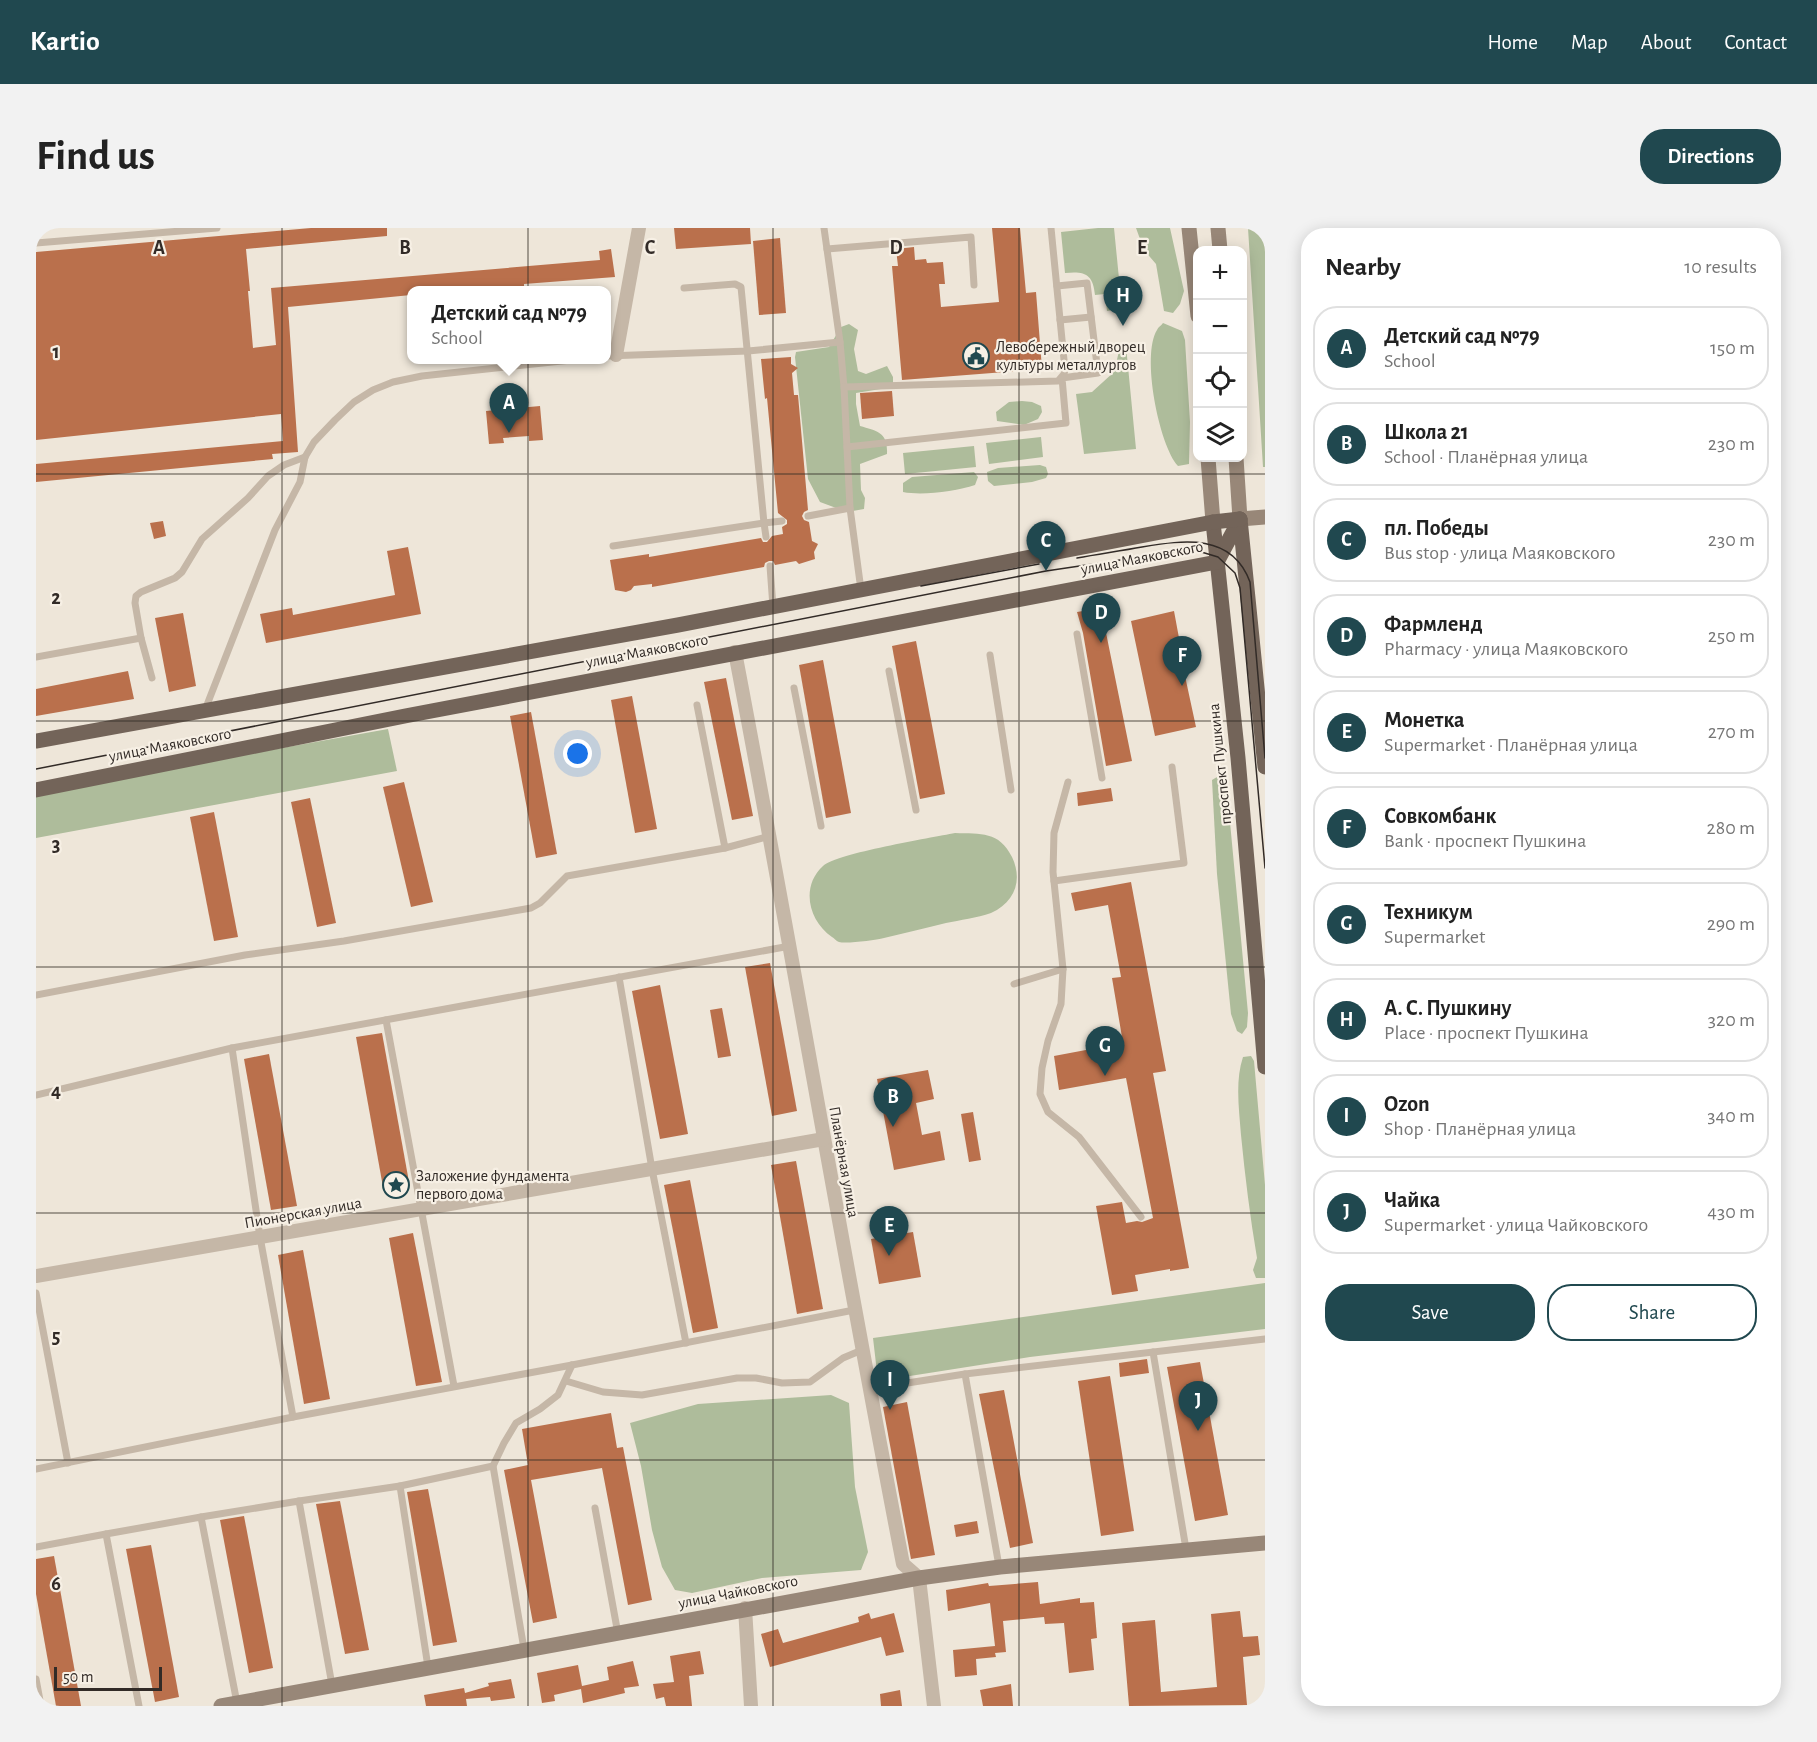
<!DOCTYPE html>
<meta charset="utf-8">
<style>
body{margin:0;font-family:"Alegreya Sans",sans-serif;background:#f2f2f2;color:#222}
.controls{position:absolute;right:18px;top:18px;display:grid;overflow:hidden;border-radius:12px;box-shadow:0 3px 15px #0003}
.controls button{width:54px;height:54px;display:grid;place-items:center;padding:0;border:0;border-bottom:2px solid #e0e0e0;background:#fff;color:#222;font:30px sans-serif}
.scale{position:absolute;left:18px;bottom:15px;width:108px;box-sizing:border-box;padding-left:6px;border:3px solid #322b27;border-top:0;font-size:16px;line-height:21px;white-space:nowrap;color:#322b27;-webkit-text-stroke:4px #f7f0e5;paint-order:stroke}
.you{position:absolute;left:542px;top:526px;width:21px;height:21px;margin:-15px;border:4px solid #fff;border-radius:50%;background:#1a73e8;box-shadow:0 0 0 9px #1a73e833}
.badge{display:grid;place-items:center;width:39px;height:39px;border-radius:50%;background:#20484f;color:#fff;font-size:20px;font-weight:700}
.pin{position:absolute;translate:-50% -50px;filter:drop-shadow(0 2px 3px #0008)}
.pin::after{content:'';position:absolute;top:32px;width:21px;height:18px;background:inherit;clip-path:polygon(0 0,100% 0,50% 100%)}
.popup{position:absolute;left:371px;top:58px;width:204px;height:78px;box-sizing:border-box;display:grid;place-content:center;border-radius:12px;background:#fff;filter:drop-shadow(0 2px 4px #0005);font-size:20px;white-space:nowrap;color:#767676}
.popup b{font-size:22px;color:#222}
.popup::after{content:'';position:absolute;left:50%;top:100%;margin-left:-12px;border:12px solid transparent;border-top-color:#fff}
.list{margin:0;padding:0;list-style:none}
h2{display:flex;justify-content:space-between;align-items:center;height:78px;margin:0;padding:0 24px;font-size:26px}
h2 small{font-size:20px;font-weight:400;color:#767676}
.list li{display:grid;grid-template-columns:39px 1fr auto;gap:18px;align-items:center;box-sizing:border-box;height:84px;margin:0 12px 12px;padding:0 12px;border:2px solid #e0e0e0;border-radius:24px}
.list b{display:block;font-size:22px;white-space:nowrap}
.list p{margin:0;font-size:20px;white-space:nowrap;color:#767676}
.list em{font-size:20px;font-style:normal;color:#767676}
.actions{display:flex;gap:12px;padding:18px 24px}
.actions a{flex:1;padding:14px 0;border:2px solid #20484f;border-radius:24px;text-align:center;font-size:21px;color:#20484f}
.actions .main{background:#20484f;color:#fff}
.icon{flex:none;width:33px;height:33px;fill:none;stroke:currentColor;stroke-width:2;stroke-linecap:round;stroke-linejoin:round}
.map{position:relative;flex:none;width:1229px;height:1478px;overflow:hidden;border-radius:24px}
header{display:flex;align-items:center;gap:36px;box-sizing:border-box;height:84px;padding:0 30px;background:#20484f;color:#fff}
header strong{font-size:28px}
nav{display:flex;gap:33px;margin-inline-start:auto;font-size:21px}
.intro{display:flex;align-items:center;justify-content:space-between;box-sizing:border-box;height:144px;padding:0 36px}
h1{margin:0;font-size:42px}
.button{padding:15px 27px;border-radius:24px;background:#20484f;color:#fff;font-size:21px;font-weight:700}
main{display:flex;gap:36px;padding:0 36px}
aside{flex:1;background:#fff;border-radius:24px;box-shadow:0 3px 15px #0003}
.map>svg:first-child{display:block}
</style>
<header>
<strong>Kartio</strong>
<nav><a>Home</a><a>Map</a><a>About</a><a>Contact</a></nav>
</header>
<div class="intro"><h1>Find us</h1><a class="button">Directions</a></div>
<main>
<div class="map">
<svg width="1229" height="1478" viewBox="0 0 1229 1478">
<rect width="100%" height="100%" fill="#eee6d9"/>
<g fill="#aebc9b">
<path d="M1062,0H1078L1086,81L1071,83L1069,66L1059,67C1057,46 1049,43 1029,45L1025,4Z"/>
<polygon points="1100,0 1134,0 1148,63 1144,76 1137,85 1128,83 1120,36 1108,22"/>
<polygon points="1212,0 1229,0 1229,239 1227,239"/>
<path d="M1127,95L1146,103L1149,112L1154,194L1153,236L1142,238C1123,217 1105,127 1121,102C1122,99 1125,98 1127,95Z"/>
<path d="M813,96L822,102L818,121L822,143L830,146L851,138L857,149V159L820,165V176L824,198C841,203 852,204 851,226L824,236L825,262L829,270L828,281L811,284L784,274L772,251L759,129L760,124L793,119L805,99Z"/>
<polygon points="1090,118 1100,221 1048,226 1040,166 1056,164 1078,144 1084,119"/>
<polygon points="986,173 996,174 1005,178 1006,184 1002,191 988,197 961,193 960,184 973,174"/>
<polygon points="1005,209 1007,229 953,236 950,215"/>
<polygon points="938,218 940,239 869,246 867,225"/>
<polygon points="1004,237 1010,239 1012,246 1010,250 996,254 958,258 952,253 951,244 962,240"/>
<path d="M938,244L942,249L939,257C920,263 887,268 867,264V255L876,249Z"/>
<polygon points="352,501 361,543 0,610 0,564"/>
<polygon points="1186,546 1190,552 1212,785 1211,799 1206,806 1201,803 1195,786 1181,646 1176,552"/>
<path d="M919,605C945,606 963,603 976,629C987,652 979,674 955,685C941,690 924,692 910,695C890,700 869,705 848,710C839,712 811,716 803,714C800,713 798,710 796,709C773,693 764,659 787,638C802,625 894,610 919,605Z"/>
<path d="M1215,828L1218,833L1229,957V1050H1220L1217,1042L1221,1030C1214,989 1209,948 1205,907C1203,881 1199,853 1207,829Z"/>
<polygon points="1229,1055 1229,1101 994,1129 842,1153 837,1110"/>
<polygon points="795,1167 813,1175 819,1259 832,1324 825,1342 726,1350 656,1365 639,1362 626,1339 616,1302 605,1238 594,1195 662,1176"/>
</g>
<g fill="#ba704c">
<polygon points="275,0 351,0 351,8 210,21 214,63 212,63 217,120 240,117 235,60 564,32 563,23 575,21 579,49 488,56 488,61 477,63 471,63 471,58 424,63 375,63 375,67 252,79 262,224 236,226 237,231 0,254 0,236 247,213 245,186 0,212 0,24"/>
<polygon points="638,0 714,0 715,16 640,21"/>
<polygon points="956,0 984,0 990,65 1000,64 1006,141 866,152 856,38 862,38 860,21 878,19 879,32 890,31 891,35 907,34 909,56 903,56 905,79 963,74"/>
<polygon points="744,10 750,85 723,87 717,13"/>
<polygon points="755,129 755,136 762,140 756,145 758,167 762,167 772,282 768,284 766,288 768,292 773,294 776,313 782,316 778,324 779,331 763,336 760,333 739,337 737,333 733,333 729,335 728,339 616,359 616,356 598,358 595,362 590,364 579,362 574,332 613,326 613,329 725,310 727,314 731,314 736,308 747,306 746,299 751,296 751,292 742,285 731,170 729,171 725,131"/>
<polygon points="856,163 858,188 826,191 824,165"/>
<polygon points="504,178 507,212 493,213 493,208 467,210 468,215 453,216 450,183"/>
<polygon points="127,293 130,308 118,311 114,295"/>
<polygon points="372,319 385,386 230,415 224,386 256,380 257,387 359,367 351,323"/>
<polygon points="1065,380 1096,533 1070,538 1047,405 1041,384"/>
<polygon points="1138,383 1143,410 1141,411 1160,499 1119,508 1095,393"/>
<polygon points="147,385 160,458 133,464 119,390"/>
<polygon points="880,413 909,566 884,571 856,418"/>
<polygon points="787,432 815,585 790,590 763,437"/>
<polygon points="92,443 98,471 0,488 0,461"/>
<polygon points="690,450 717,588 696,592 668,454"/>
<polygon points="596,468 621,601 599,605 575,472"/>
<polygon points="495,484 521,626 500,630 474,488"/>
<polygon points="368,554 397,674 375,679 347,559"/>
<polygon points="1075,560 1077,573 1042,578 1041,565"/>
<polygon points="274,570 300,695 281,699 255,574"/>
<polygon points="178,584 202,709 178,713 154,589"/>
<polygon points="1095,654 1130,843 1117,845 1153,1040 1134,1043 1134,1041 1099,1047 1102,1063 1076,1067 1060,978 1086,974 1090,995 1101,993 1106,994 1117,990 1090,850 1023,862 1018,828 1087,815 1076,750 1085,749 1072,677 1039,683 1035,665"/>
<polygon points="734,735 761,883 736,888 709,739"/>
<polygon points="624,757 652,906 624,911 596,763"/>
<polygon points="686,780 695,828 682,830 674,782"/>
<polygon points="346,805 373,954 347,959 320,809"/>
<polygon points="233,826 261,978 235,982 208,831"/>
<polygon points="892,842 898,871 880,875 886,907 904,903 909,932 858,942 841,851"/>
<polygon points="937,884 945,932 933,934 925,886"/>
<polygon points="760,933 787,1081 761,1086 735,937"/>
<polygon points="654,952 682,1100 657,1105 628,957"/>
<polygon points="877,1004 885,1049 843,1056 835,1011"/>
<polygon points="377,1005 406,1154 380,1158 353,1010"/>
<polygon points="267,1022 294,1171 268,1176 242,1027"/>
<polygon points="1111,1131 1113,1145 1084,1149 1083,1135"/>
<polygon points="1164,1134 1192,1287 1159,1293 1131,1139"/>
<polygon points="1074,1148 1098,1303 1065,1308 1042,1153"/>
<polygon points="968,1162 997,1315 974,1320 943,1166"/>
<polygon points="871,1174 899,1327 875,1331 847,1179"/>
<polygon points="575,1185 581,1220 587,1219 616,1372 592,1377 566,1240 495,1252 521,1390 497,1395 468,1242 492,1237 486,1201"/>
<polygon points="392,1261 421,1414 397,1418 371,1264"/>
<polygon points="304,1273 333,1422 309,1426 280,1276"/>
<polygon points="208,1288 237,1440 213,1445 184,1292"/>
<polygon points="941,1293 943,1305 920,1309 918,1297"/>
<polygon points="115,1317 143,1469 119,1474 90,1321"/>
<polygon points="18,1328 33,1411 45,1478 20,1478 0,1366 0,1331"/>
<polygon points="1002,1354 1004,1376 1044,1370 1044,1375 1058,1374 1061,1410 1055,1411 1058,1442 1033,1445 1028,1395 1009,1396 1008,1389 967,1393 970,1424 959,1425 960,1429 940,1431 941,1447 919,1449 917,1422 959,1418 954,1375 912,1383 910,1362 952,1355 953,1358"/>
<polygon points="1204,1383 1207,1409 1222,1408 1224,1427 1207,1429 1211,1477 1093,1478 1086,1395 1119,1392 1125,1464 1181,1459 1175,1386"/>
<polygon points="833,1385 835,1391 858,1385 868,1424 850,1428 845,1409 734,1439 725,1406 742,1401 747,1415 823,1394 822,1389"/>
<polygon points="664,1423 668,1446 653,1448 656,1478 630,1478 628,1469 620,1471 617,1456 638,1454 634,1428"/>
<polygon points="597,1433 603,1458 588,1460 589,1465 547,1475 545,1461 518,1467 519,1473 506,1475 501,1445 542,1437 546,1458 573,1452 571,1439"/>
<polygon points="475,1451 479,1470 455,1473 454,1469 430,1471 431,1478 390,1478 388,1467 428,1460 429,1465 453,1458 452,1455"/>
<polygon points="975,1456 977,1478 947,1478 944,1462"/>
<polygon points="864,1462 866,1478 845,1478 844,1466"/>
</g>
<g fill="none" stroke-linecap="round" stroke-linejoin="round">
<g stroke="#c5b7a7" stroke-width="7">
<polyline points="788,0 804,114 808,159 814,280 825,362"/>
<polyline points="0,15 181,0"/>
<polyline points="791,21 935,9 938,57"/>
<polyline points="648,60 699,56 705,59 728,295 746,293"/>
<polyline points="1024,92 1055,89"/>
<polyline points="1027,121 1059,117"/>
<polyline points="570,128 712,123 804,114"/>
<polyline points="808,159 1022,153 1028,146 1029,142 1015,0"/>
<polyline points="811,219 1030,195 1026,150 1062,145 1051,55 1021,58"/>
<polyline points="772,288 814,280"/>
<polyline points="577,318 728,295 730,309"/>
<polyline points="734,338 737,379"/>
<polyline points="1041,406 1066,550"/>
<polyline points="954,427 975,562"/>
<polyline points="0,429 105,410"/>
<polyline points="853,443 880,582"/>
<polyline points="116,450 105,410 99,375 100,368 105,364 139,350 146,344 166,311 212,270 232,248 248,237 269,229"/>
<polyline points="758,460 785,598"/>
<polyline points="661,477 689,620 734,608"/>
<polyline points="169,482 239,302 264,254 269,229 278,214 299,192 318,174 337,162 357,154 386,148 535,132"/>
<polyline points="1032,554 1018,605 1017,644 1027,741 1025,776 1012,813 1006,840 1004,866 1012,884 1043,909 1105,989"/>
<polyline points="1018,653 1148,635 1136,539"/>
<polyline points="583,749 616,941 650,1115"/>
<polyline points="978,756 1027,741"/>
<polyline points="0,767 209,727 308,713 495,680 504,675 531,648 689,620"/>
<polyline points="350,792 418,1158"/>
<polyline points="196,820 224,1009 257,1189"/>
<polyline points="0,867 196,820 754,718"/>
<polyline points="0,1065 32,1235"/>
<polyline points="1117,1124 1150,1321"/>
<polyline points="929,1146 963,1338"/>
<polyline points="530,1153 567,1164 606,1167 701,1150 720,1150 746,1155 774,1154 807,1130 826,1122"/>
<polyline points="833,1161 929,1146 1229,1111"/>
<polyline points="0,1241 257,1189 536,1137 818,1082"/>
<polyline points="364,1258 457,1238"/>
<polyline points="263,1273 364,1258 392,1439"/>
<polyline points="559,1280 582,1406"/>
<polyline points="165,1289 263,1273 296,1457"/>
<polyline points="70,1306 165,1289 201,1475"/>
<polyline points="0,1319 70,1306 103,1478"/>
<polyline points="488,1421 457,1238 468,1215 480,1195 504,1181 522,1167 536,1137"/>
<polyline points="0,1451 5,1478"/>
</g>
<g stroke="#c5b7a7" stroke-width="14">
<polyline points="580,127 603,0"/>
<path d="M699,424C757,728 808,1032 867,1336L883,1350L898,1478"/>
<polyline points="0,1048 788,911"/>
<polyline points="709,1380 715,1478"/>
</g>
<g stroke="#988778" stroke-width="15">
<polyline points="1153,0 1162,88"/>
<polyline points="1182,0 1184,22"/>
<polyline points="1172,230 1177,294"/>
<polyline points="1200,230 1204,291 1229,289"/>
<polyline points="185,1478 883,1350 964,1339 1229,1315"/>
</g>
<g stroke="#736459" stroke-width="15">
<polyline points="1204,291 1229,539"/>
<polyline points="1177,294 1202,530 1229,839"/>
<polyline points="1181,334 1204,291"/>
<polyline points="0,513 642,397 1177,294 1204,291"/>
<polyline points="0,562 369,488 1181,334"/>
</g>
<g stroke="#322b27" stroke-width="1.5">
<path d="M1041,330C1063,326 1084,323 1106,319C1148,312 1196,305 1214,354L1229,530"/>
<polyline points="885,358 1003,336"/>
<polyline points="0,541 1010,343 1138,324 1162,323 1182,329 1199,345 1204,360 1229,640"/>
</g>
</g>
<path fill="none" stroke="#322b27" stroke-width="1.5" stroke-opacity="0.55" d="M246,0V1478M492,0V1478M737,0V1478M983,0V1478M0,246H1229M0,493H1229M0,739H1229M0,985H1229M0,1232H1229"/>
<defs>
<symbol id="civic-ring" viewBox="-11 -11 22 22"><circle r="9.5" fill="#f7f0e5" stroke="#20484f" stroke-width="1.5"/><path d="M-.6-6.5H3V-4.5H.6V-3L4-1V1h2V6H-6V1h2V-1L-.6-3ZM-1.2 2.5V6h2.4V2.5Z" fill="#20484f"/></symbol>
<symbol id="sight-ring" viewBox="-11 -11 22 22"><circle r="9.5" fill="#f7f0e5" stroke="#20484f" stroke-width="1.5"/><path d="M0-6L1.8-2.2L6-1.7L2.9 1.2L3.7 5.4L0 3.3L-3.7 5.4L-2.9 1.2L-6-1.7L-1.8-2.2Z" fill="#20484f"/></symbol>
</defs>
<g fill-rule="evenodd">
<use href="#civic-ring" x="925" y="113" width="30" height="30"/>
<use href="#sight-ring" x="345" y="942" width="30" height="30"/>
</g>
<g text-anchor="middle" dominant-baseline="central" stroke-width="4.5" stroke-linejoin="round" paint-order="stroke">
<g font-size="16" fill="#322b27" stroke="#f7f0e5" text-anchor="start">
<text x="960" y="119">Левобережный дворец<tspan x="960" dy="18">культуры металлургов</tspan></text>
<text x="380" y="948">Заложение фундамента<tspan x="380" dy="18">первого дома</tspan></text>
</g>
<g font-size="16" fill="#322b27" stroke="#f7f0e5">
<text transform="translate(1106 330) rotate(-11)">улица Маяковского</text>
<text transform="translate(611 423) rotate(-11)">улица Маяковского</text>
<text transform="translate(134 517) rotate(-11)">улица Маяковского</text>
<text transform="translate(1184 536) rotate(-96)">проспект Пушкина</text>
<text transform="translate(808 934) rotate(80)">Планёрная улица</text>
<text transform="translate(267 985) rotate(-10)">Пионерская улица</text>
<text transform="translate(702 1364) rotate(-11)">улица Чайковского</text>
</g>
</g>
<g font-size="20" text-anchor="middle" font-weight="bold" fill="#322b27" stroke="#f7f0e5" stroke-width="4.5" stroke-linejoin="round" paint-order="stroke">
<text x="123" y="26">A</text>
<text x="369" y="26">B</text>
<text x="614" y="26">C</text>
<text x="860" y="26">D</text>
<text x="1106" y="26">E</text>
<text x="20" y="130">1</text>
<text x="20" y="376">2</text>
<text x="20" y="623">3</text>
<text x="20" y="869">4</text>
<text x="20" y="1115">5</text>
<text x="20" y="1362">6</text>
</g>
</svg>
<div class="controls">
<button>+</button>
<button>−</button>
<button><svg class="icon" aria-label="locate" viewBox="0 0 24 24"><circle cx="12" cy="12" r="6"/><path d="M12 2v4M12 18v4M2 12h4M18 12h4"/></svg></button>
<button><svg class="icon" aria-label="layers" viewBox="0 0 24 24"><path d="M12 4l9 5-9 5-9-5zM3 14l9 5 9-5"/></svg></button>
</div>
<div class="scale">50 m</div>
<div class="you"></div>
<div class="pin badge" style="left:473px;top:205px">A</div>
<div class="popup"><b>Детский сад №79</b>School</div>
<div class="pin badge" style="left:857px;top:899px">B</div>
<div class="pin badge" style="left:1010px;top:343px">C</div>
<div class="pin badge" style="left:1065px;top:415px">D</div>
<div class="pin badge" style="left:853px;top:1028px">E</div>
<div class="pin badge" style="left:1146px;top:458px">F</div>
<div class="pin badge" style="left:1069px;top:848px">G</div>
<div class="pin badge" style="left:1087px;top:98px">H</div>
<div class="pin badge" style="left:854px;top:1182px">I</div>
<div class="pin badge" style="left:1162px;top:1203px">J</div>
</div>
<aside>
<h2>Nearby<small>10 results</small></h2>
<ul class="list">
<li><span class="badge">A</span><div><b>Детский сад №79</b><p>School</p></div><em>150 m</em></li>
<li><span class="badge">B</span><div><b>Школа 21</b><p>School · Планёрная улица</p></div><em>230 m</em></li>
<li><span class="badge">C</span><div><b>пл. Победы</b><p>Bus stop · улица Маяковского</p></div><em>230 m</em></li>
<li><span class="badge">D</span><div><b>Фармленд</b><p>Pharmacy · улица Маяковского</p></div><em>250 m</em></li>
<li><span class="badge">E</span><div><b>Монетка</b><p>Supermarket · Планёрная улица</p></div><em>270 m</em></li>
<li><span class="badge">F</span><div><b>Совкомбанк</b><p>Bank · проспект Пушкина</p></div><em>280 m</em></li>
<li><span class="badge">G</span><div><b>Техникум</b><p>Supermarket</p></div><em>290 m</em></li>
<li><span class="badge">H</span><div><b>А. С. Пушкину</b><p>Place · проспект Пушкина</p></div><em>320 m</em></li>
<li><span class="badge">I</span><div><b>Ozon</b><p>Shop · Планёрная улица</p></div><em>340 m</em></li>
<li><span class="badge">J</span><div><b>Чайка</b><p>Supermarket · улица Чайковского</p></div><em>430 m</em></li>
</ul>
<div class="actions"><a class="main">Save</a><a>Share</a></div>
</aside>
</main>
